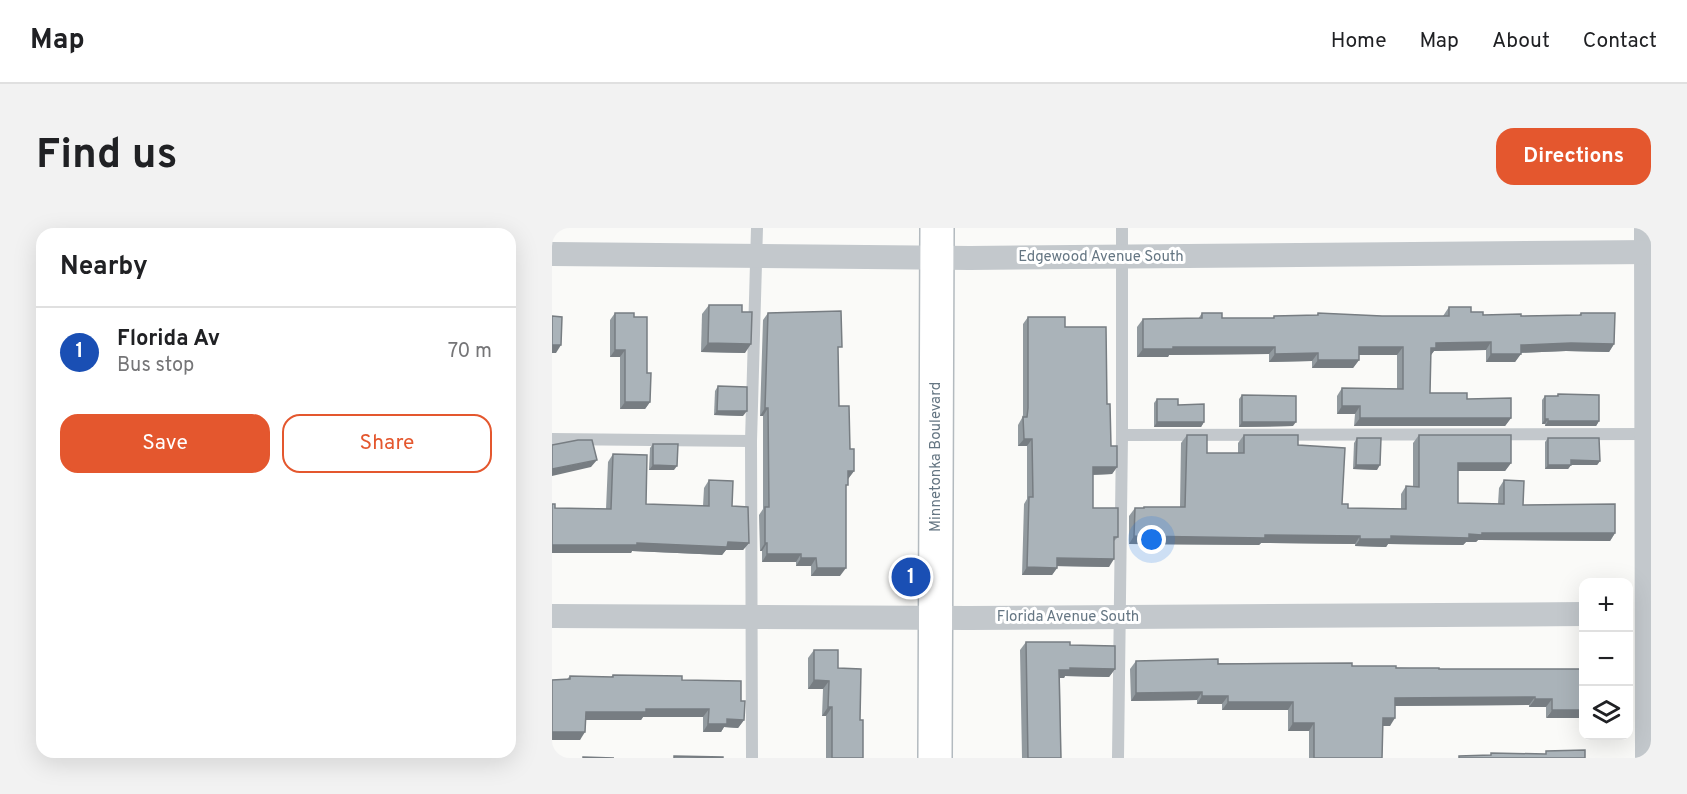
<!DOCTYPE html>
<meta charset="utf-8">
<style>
body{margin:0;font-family:Overpass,sans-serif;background:#f2f2f2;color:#202124}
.controls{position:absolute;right:18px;bottom:18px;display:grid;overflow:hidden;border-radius:12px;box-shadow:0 6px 24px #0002}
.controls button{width:54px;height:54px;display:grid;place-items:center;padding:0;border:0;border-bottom:2px solid #e0e0e0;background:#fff;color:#202124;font:30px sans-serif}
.you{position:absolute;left:600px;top:312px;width:21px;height:21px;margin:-15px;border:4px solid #fff;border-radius:50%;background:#1a73e8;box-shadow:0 0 0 9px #1a73e833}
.badge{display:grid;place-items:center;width:39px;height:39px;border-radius:50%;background:#e4572e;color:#fff;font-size:20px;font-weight:700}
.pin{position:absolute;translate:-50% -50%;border:3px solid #fff;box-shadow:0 2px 6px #0006}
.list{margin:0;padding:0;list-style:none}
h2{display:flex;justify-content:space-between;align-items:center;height:78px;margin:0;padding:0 24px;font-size:26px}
h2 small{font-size:20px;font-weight:400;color:#757577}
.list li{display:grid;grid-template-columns:39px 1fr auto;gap:18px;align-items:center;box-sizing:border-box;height:90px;padding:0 24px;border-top:2px solid #e0e0e0}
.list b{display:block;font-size:22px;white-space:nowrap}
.list p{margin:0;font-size:20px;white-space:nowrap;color:#757577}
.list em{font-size:20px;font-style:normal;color:#757577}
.actions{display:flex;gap:12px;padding:18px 24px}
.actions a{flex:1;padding:14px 0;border:2px solid #e4572e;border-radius:18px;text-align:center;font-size:21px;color:#e4572e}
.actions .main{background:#e4572e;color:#fff}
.icon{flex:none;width:33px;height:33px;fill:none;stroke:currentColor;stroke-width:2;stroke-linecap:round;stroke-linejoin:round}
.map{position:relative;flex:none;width:1099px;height:530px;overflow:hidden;border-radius:18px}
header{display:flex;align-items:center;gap:36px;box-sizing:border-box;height:84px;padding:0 30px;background:#fff;border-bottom:2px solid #e0e0e0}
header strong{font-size:28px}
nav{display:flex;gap:33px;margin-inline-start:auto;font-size:21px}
.intro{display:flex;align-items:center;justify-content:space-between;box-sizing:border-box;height:144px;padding:0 36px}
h1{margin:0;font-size:42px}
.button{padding:15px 27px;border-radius:18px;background:#e4572e;color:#fff;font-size:21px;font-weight:700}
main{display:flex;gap:36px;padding:0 36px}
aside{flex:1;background:#fff;border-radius:18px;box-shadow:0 6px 24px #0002}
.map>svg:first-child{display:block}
</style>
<header>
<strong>Map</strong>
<nav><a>Home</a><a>Map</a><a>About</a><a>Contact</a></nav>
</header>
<div class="intro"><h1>Find us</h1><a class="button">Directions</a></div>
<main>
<aside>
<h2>Nearby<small></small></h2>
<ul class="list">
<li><span class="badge" style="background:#1a4fb4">1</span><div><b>Florida Av</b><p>Bus stop</p></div><em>70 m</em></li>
</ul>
<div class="actions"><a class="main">Save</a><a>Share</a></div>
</aside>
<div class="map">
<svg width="1099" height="530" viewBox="0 0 1099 530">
<rect width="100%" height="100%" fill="#fafaf8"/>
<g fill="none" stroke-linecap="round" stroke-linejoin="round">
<defs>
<polyline id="secondary" points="383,530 385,0"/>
</defs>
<use href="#secondary" stroke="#b3babf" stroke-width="36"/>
<g stroke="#c3c8cc" stroke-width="12">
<polyline points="570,207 1098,206"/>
<polyline points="0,211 199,213"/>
<polyline points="200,530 199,213 205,0"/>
<polyline points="566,530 570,207 570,0"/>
</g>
<g stroke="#c3c8cc" stroke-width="24">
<polyline points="1094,0 1095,530"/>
<polyline points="0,26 418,30 1099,24"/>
<polyline points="0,388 416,390 1032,386"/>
</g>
<use href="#secondary" stroke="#fff" stroke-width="33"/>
</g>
<g fill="#929a9f">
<polygon points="157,77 193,125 149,124 150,86"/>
<polygon points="897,79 931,87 969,88 1027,87 1029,85 1062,116 1057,124 1014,123 969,125 963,134 934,134 934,122 882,123 879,127 878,165 915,171 959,190 953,198 802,198 803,186 785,186 785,168 790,160 845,161 845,127 807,127 807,132 801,140 760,140 760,133 717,134 717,126 617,127 616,129 585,129 585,99 591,91 646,91 650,85 670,90 721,90 722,88 765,87 766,85 830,88 891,88"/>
<polygon points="63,85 82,89 95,145 98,174 93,181 68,181 68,129 58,129 58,92"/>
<polygon points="216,85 286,125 287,178 298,221 302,243 296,251 294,259 288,348 259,348 259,338 244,338 244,334 210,334 210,323 208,323 207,287 211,281 211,188 208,188 211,92"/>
<polygon points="476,89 513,99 555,176 559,218 565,239 560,246 541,247 541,280 566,309 562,313 557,339 505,338 505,340 500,347 470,347 472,276 475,271 475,218 466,218 466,197 470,190 471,187 471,96"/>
<polygon points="166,158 191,188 162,187 163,163"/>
<polygon points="1006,166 1047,193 1044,198 993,198 993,196 990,196 990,172 993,168 1005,168"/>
<polygon points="690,167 741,198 687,199 687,171"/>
<polygon points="605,171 626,177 652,194 649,199 602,199 602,175"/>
<polygon points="635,207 655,225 686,225 686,215 692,207 746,217 790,276 796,280 849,281 849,266 854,258 861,259 861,215 867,207 959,235 953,243 906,243 906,275 946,276 947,260 952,252 971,277 1063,305 1058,313 926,312 924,314 914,314 911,317 836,316 834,319 803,318 803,316 709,315 707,317 577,316 577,288 583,280 591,280 592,279 628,279 629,215"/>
<polygon points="805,210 825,242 801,241 802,215"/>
<polygon points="996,210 1048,233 1045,237 1019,237 1016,241 993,241 993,214"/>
<polygon points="101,216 122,242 97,242 98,220"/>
<polygon points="61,226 94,276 151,278 152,260 157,252 180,278 197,315 191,322 174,322 170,327 80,323 79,325 0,325 0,276 3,280 54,281 56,234"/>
<polygon points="474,414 518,417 563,441 557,449 513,448 512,450 508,450 509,530 470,530 468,422"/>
<polygon points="262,422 286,440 308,492 311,530 274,530 274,488 270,488 271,461 256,461 256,430"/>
<polygon points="584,433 800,438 887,441 1032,441 994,490 994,479 977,479 977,477 843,478 838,498 831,498 830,530 757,530 757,503 736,503 736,482 670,482 670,476 645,476 645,472 579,473 578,441"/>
<polygon points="61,447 130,452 189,473 192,492 186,500 172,499 169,504 151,504 151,489 91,489 89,492 34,492 28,512 15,451 18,448 59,449"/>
</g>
<g fill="#777d82">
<polygon points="939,114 934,122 882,123 878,128 879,120 884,115"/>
<polygon points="156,115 199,116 193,125 149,124"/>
<polygon points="1019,115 1062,116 1057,124 1014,123 963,125 969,117"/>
<polygon points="0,117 9,117 4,125 0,125"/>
<polygon points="621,119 723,119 717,126 617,127 616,129 585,129 591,121"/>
<polygon points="807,119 851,119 845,127 801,127"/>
<polygon points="63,122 73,122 68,129 58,129"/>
<polygon points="766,125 760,133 717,134 723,126"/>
<polygon points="939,126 969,126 963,134 934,134"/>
<polygon points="766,132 807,132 801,140 760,140"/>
<polygon points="73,174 98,174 93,181 68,181"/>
<polygon points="790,178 808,178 803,186 785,186"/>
<polygon points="213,180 216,180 211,188 208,188"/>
<polygon points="165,183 195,183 191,188 162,187"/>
<polygon points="808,190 959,190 953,198 802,198"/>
<polygon points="993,191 996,191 993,196 990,196"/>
<polygon points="996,193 1047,193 1044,198 993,198"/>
<polygon points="605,194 652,194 649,199 602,199"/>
<polygon points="690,194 744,194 741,198 687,199"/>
<polygon points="472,211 480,211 475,218 466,218"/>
<polygon points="45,232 39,239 0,248 0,241"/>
<polygon points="1019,232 1048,233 1045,237 1016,237"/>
<polygon points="906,235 959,235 953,243 901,243"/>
<polygon points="101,237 125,238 122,242 97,242"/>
<polygon points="804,237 828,237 825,242 801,241"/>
<polygon points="996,237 1019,237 1016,241 993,241"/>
<polygon points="541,239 565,239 560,246 536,247"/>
<polygon points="296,243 302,243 296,251 290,251"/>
<polygon points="930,305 1063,305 1058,313 926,312 924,314 914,314 911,317 836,316 834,319 803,318 808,311 839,308 917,306"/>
<polygon points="713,307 808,308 803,316 709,315 707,317 577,316 582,308"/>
<polygon points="176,314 197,315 191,322 174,322 170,327 80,323 79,325 0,325 0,317"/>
<polygon points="213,315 215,315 210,323 208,323"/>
<polygon points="215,326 249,326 244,334 210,334"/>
<polygon points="249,330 264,330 259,338 244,338"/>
<polygon points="505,330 562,331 557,339 500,338"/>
<polygon points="475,339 505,340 500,347 470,347"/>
<polygon points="265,340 294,340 288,348 259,348"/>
<polygon points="518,440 563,441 557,449 513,448 512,450 502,450 507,442"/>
<polygon points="262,452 277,453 271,461 256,461"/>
<polygon points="650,464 645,472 579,473 584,465"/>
<polygon points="650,468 676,468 670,476 645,476"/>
<polygon points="983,469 977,477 838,478 843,470"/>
<polygon points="983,471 1000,471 994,479 977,479"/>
<polygon points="676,474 741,474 736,482 670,482"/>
<polygon points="276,479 280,479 274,488 270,488"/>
<polygon points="94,481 157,481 151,489 91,489 89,492 28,492 34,484"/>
<polygon points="1000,482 1032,482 1032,490 994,490"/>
<polygon points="831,490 843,490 838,498 825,498"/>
<polygon points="175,491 192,492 186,500 172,499 169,504 151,504 156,496"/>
<polygon points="741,495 762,495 757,503 736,503"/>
<polygon points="0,504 33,504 28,512 0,512"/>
</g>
<g fill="#aab3b9" stroke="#777d82" stroke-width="1.5">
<polygon points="157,77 190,77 190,84 200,84 199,116 156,115"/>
<polygon points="897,79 919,79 919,84 931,84 931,87 969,86 969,88 1029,87 1029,85 1063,85 1062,116 1019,115 969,117 969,126 939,126 939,114 884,115 884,120 879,120 878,165 915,165 915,171 959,170 959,190 808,190 808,178 790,178 790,160 851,161 851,119 807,119 807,132 766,132 766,125 723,126 723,119 621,119 621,121 591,121 591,91 650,90 650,85 670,85 670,90 722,90 722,88 766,87 766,85 830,88 897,88"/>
<polygon points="289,83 290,119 286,119 287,178 297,178 298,221 302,221 302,243 296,243 296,257 294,257 294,340 265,340 264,330 249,330 249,326 215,326 215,315 213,315 213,279 217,279 216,180 213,180 216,85"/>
<polygon points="63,85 82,85 82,89 95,89 95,145 99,145 98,174 73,174 73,122 63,122"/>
<polygon points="0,88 10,89 9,117 0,117"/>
<polygon points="476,89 513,89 513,99 554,99 555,176 558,176 559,218 565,218 565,239 541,239 541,280 566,280 566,309 562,309 562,331 505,330 505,340 475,339 477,269 481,269 480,211 472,211 471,189 475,189 476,180"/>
<polygon points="166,158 195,159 195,183 165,183"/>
<polygon points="1006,166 1047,167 1047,193 996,193 996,191 993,191 993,168 1006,168"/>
<polygon points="690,167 744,168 744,194 690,194"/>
<polygon points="605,171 626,171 626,177 652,176 652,194 605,194"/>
<polygon points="635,207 655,207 655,225 692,225 692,207 746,207 746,217 793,220 790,276 796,276 796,280 854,281 854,258 867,259 867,207 959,207 959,235 906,235 906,275 952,276 952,252 972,253 971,277 1063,276 1063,305 930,305 930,307 917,306 917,310 839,308 839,311 808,311 808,308 713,307 713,310 582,308 583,280 592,280 592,279 633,279"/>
<polygon points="805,210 829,210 828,237 804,237"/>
<polygon points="996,210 1047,210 1048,233 1019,232 1019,237 996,237"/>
<polygon points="26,212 40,212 45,232 0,241 0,217"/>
<polygon points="101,216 126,216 125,238 101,237"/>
<polygon points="61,226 95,227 94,276 157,278 157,252 181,253 180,278 196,279 197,315 176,314 175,319 85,315 85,317 0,317 0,276 3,276 3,280 59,281"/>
<polygon points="474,414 518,414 518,417 563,418 563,441 518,440 518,442 507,442 509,530 476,530"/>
<polygon points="262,422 286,422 286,440 309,441 308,492 311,492 311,530 280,530 280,479 276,479 277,453 262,452"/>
<polygon points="666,431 666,436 800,435 800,438 844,438 844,440 887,440 887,441 1032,441 1032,482 1000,482 1000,471 983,471 983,469 843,470 843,490 831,490 830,530 762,530 762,495 741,495 741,474 676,474 676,468 650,468 650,464 584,465 584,433"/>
<polygon points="61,447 130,448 130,452 189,453 189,473 193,473 192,492 175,491 175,496 156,496 157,481 94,481 94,484 34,484 33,504 0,504 0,452 18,451 18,448 61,449"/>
<polygon points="1033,522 1033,530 907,530 907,528 939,527 939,525 994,526 994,523"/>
<polygon points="122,528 171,529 171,530 122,530"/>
<polygon points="31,529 62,530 31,530"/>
</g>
<g text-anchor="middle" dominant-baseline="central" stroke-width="6" stroke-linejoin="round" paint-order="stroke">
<g font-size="15" fill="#657683" stroke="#fff">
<text x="549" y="29">Edgewood Avenue South</text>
<text transform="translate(384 229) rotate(-90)">Minnetonka Boulevard</text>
<text x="516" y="389">Florida Avenue South</text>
</g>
</g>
</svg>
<div class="controls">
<button>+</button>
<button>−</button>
<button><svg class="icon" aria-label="layers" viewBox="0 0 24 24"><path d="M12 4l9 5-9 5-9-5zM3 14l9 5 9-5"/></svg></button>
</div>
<div class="you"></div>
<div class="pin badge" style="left:359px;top:349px;background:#1a4fb4">1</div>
</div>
</main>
